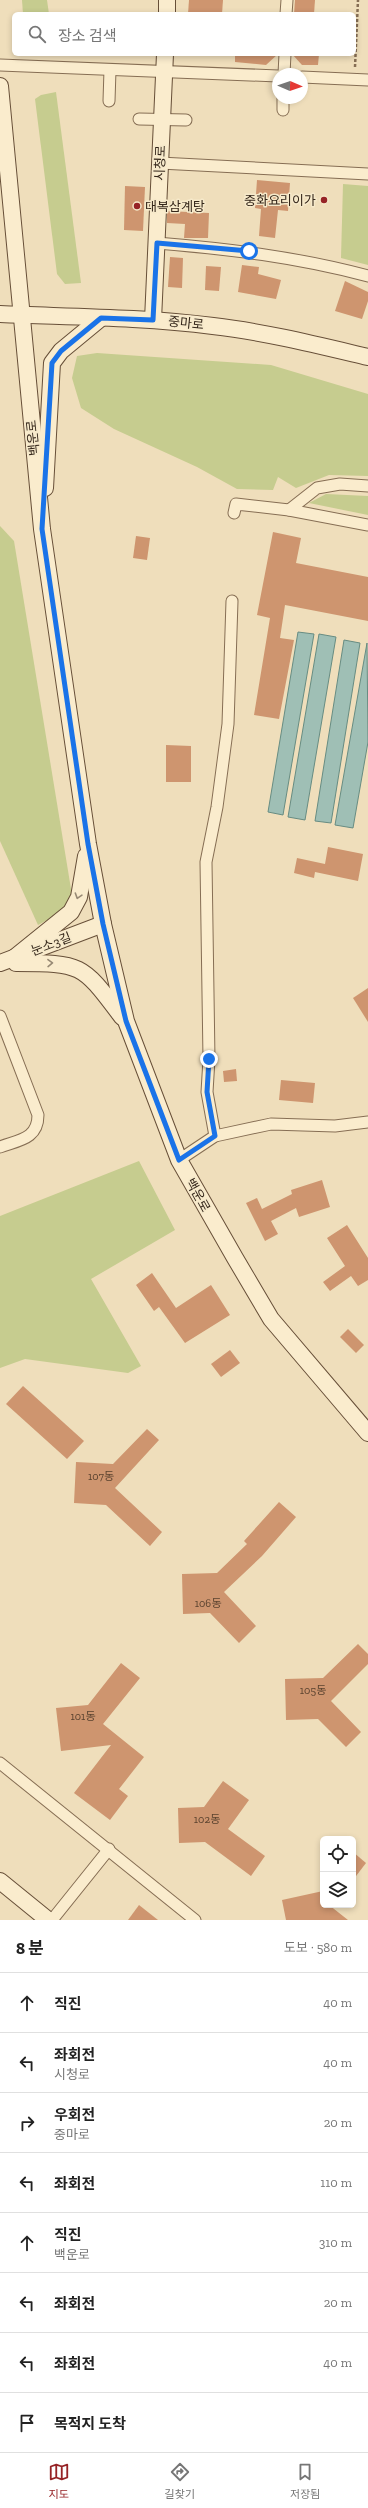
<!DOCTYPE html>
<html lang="ko">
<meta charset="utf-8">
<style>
body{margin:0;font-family:"Zilla Slab","Noto Sans KR",serif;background:#f6f6f6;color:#222}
.controls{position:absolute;right:12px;bottom:12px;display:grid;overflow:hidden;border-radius:6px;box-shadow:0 2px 6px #0003}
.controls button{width:36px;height:36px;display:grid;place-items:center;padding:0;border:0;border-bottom:1px solid #e0e0e0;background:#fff;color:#222;font:20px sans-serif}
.compass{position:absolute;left:272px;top:68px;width:36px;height:36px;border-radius:50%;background:#fff;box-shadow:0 2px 6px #0003;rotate:92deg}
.stop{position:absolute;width:12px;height:12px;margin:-9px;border:3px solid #1a73e8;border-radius:50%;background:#fff}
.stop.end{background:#1a73e8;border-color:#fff;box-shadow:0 1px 4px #0008}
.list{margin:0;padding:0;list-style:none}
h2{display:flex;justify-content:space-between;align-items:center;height:52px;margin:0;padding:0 16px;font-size:17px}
h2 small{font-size:13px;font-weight:400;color:#767676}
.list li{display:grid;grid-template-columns:26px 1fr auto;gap:12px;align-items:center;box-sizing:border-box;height:60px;padding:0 16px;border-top:1px solid #e0e0e0}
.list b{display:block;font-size:15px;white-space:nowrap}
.list p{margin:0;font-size:13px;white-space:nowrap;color:#767676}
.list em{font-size:13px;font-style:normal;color:#767676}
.icon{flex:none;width:22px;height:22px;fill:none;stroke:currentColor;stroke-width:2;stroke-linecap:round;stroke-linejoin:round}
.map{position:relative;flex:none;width:368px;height:1920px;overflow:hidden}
.search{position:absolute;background:#fff;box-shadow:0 2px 6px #0003;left:12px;right:12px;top:12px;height:44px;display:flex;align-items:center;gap:10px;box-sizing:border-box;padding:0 14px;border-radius:6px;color:#767676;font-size:15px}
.sheet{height:532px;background:#fff}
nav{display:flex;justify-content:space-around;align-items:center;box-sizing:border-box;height:56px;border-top:1px solid #e0e0e0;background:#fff;font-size:11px;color:#767676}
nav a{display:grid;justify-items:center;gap:2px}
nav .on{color:#962326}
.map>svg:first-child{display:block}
</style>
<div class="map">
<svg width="368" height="1920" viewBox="0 0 368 1920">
<rect width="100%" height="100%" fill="#efdebb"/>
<g fill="#c6cc8f">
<polygon points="22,0 47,0 49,14 23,14"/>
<polygon points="56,92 81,283 65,284 57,274 35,99 41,95"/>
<polygon points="343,184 368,186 368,265 341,258"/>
<polygon points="97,353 271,365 368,394 368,476 329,475 296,488 278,477 273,490 237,489 197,467 114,429 81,408 72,378 77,356"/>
<polygon points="326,494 368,496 368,515 309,503"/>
<polygon points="0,526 14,541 72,895 62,912 38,925 0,841"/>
<polygon points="139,1161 175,1230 91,1279 141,1366 128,1373 25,1359 0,1368 0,1216"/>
</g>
<g fill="#9fbfb5" stroke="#678c82">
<polygon points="298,632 314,634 283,815 268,812"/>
<polygon points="319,634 336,637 305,820 288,817"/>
<polygon points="344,640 360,643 331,823 315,821"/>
<polygon points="367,643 368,742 353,828 335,825"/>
</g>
<g fill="#ce956f">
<polygon points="189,0 223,0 222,14 188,14"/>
<polygon points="295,0 315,0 314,14 294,14"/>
<polygon points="235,54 278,54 266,65 235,62"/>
<polygon points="292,54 319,54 318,65 302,65"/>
<polygon points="257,180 290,183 288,211 278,210 275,238 259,236 261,209 255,208"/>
<polygon points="125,186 145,187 143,231 124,230"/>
<polygon points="167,211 209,213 208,238 184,238 185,224 167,223"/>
<polygon points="170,257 183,258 182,288 168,287"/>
<polygon points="242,265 259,267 258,274 281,280 276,299 238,292"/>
<polygon points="206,266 221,267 219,291 205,290"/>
<polygon points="345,281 368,292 368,301 362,319 335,311"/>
<polygon points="273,532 301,538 296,563 368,577 368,621 285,605 280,638 294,640 279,719 254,715 270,618 257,615"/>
<polygon points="136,536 150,538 147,560 133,558"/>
<polygon points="166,745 191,746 191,782 166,782"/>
<polygon points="328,847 363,854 358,881 315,872 314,878 294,873 297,858 325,864"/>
<polygon points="368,988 368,1022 353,998"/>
<polygon points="236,1069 237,1081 224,1082 223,1071"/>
<polygon points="281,1080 315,1083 313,1103 279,1100"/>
<polygon points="322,1180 330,1207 299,1217 296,1208 271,1221 278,1234 265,1241 246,1203 257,1198 262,1209 292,1194 291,1190"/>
<polygon points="347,1225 368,1258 368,1280 358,1286 351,1276 330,1291 323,1282 345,1266 327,1238"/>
<polygon points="152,1273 176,1308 211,1285 230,1315 185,1343 159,1307 154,1311 136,1285"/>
<polygon points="348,1329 364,1345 356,1353 340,1337"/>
<polygon points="230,1350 240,1363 221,1377 211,1364"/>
<polygon points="23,1386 84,1441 67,1459 6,1404"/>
<polygon points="147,1429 159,1440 115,1488 162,1532 150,1546 106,1505 74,1503 76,1462 113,1464"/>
<polygon points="279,1502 296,1517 262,1556 224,1592 256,1626 239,1643 210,1613 183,1614 182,1574 217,1573 247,1544 244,1541"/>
<polygon points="358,1644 368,1654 368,1664 331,1701 361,1732 346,1747 318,1719 286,1720 285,1679 323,1678"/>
<polygon points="121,1663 140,1678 103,1724 144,1757 119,1789 128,1796 110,1820 74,1793 111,1745 61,1751 56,1708 88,1705"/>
<polygon points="223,1781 249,1800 228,1829 265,1856 251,1876 205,1842 179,1843 178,1808 204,1807"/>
<polygon points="353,1852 366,1863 353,1880"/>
<polygon points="323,1891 323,1905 329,1905 348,1920 286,1920 282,1900"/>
<polygon points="139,1905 158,1920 128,1920"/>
</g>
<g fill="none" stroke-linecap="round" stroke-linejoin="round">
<defs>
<g id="street">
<polyline points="286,14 287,0"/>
<polyline points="0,65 278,76"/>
<polyline points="284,74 285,54"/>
<polyline points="302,77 368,80"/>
<polyline points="109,101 110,70"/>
<polyline points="283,110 283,98"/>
<polyline points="139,119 186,120"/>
<polyline points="160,163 368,174"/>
<path d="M157,243C229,249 297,257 368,276"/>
<polyline points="289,510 317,488 340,484 368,486"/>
<polyline points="234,513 236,504 289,510 368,525"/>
<path d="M0,1016L38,1115C38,1139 19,1140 0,1147"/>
<polyline points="215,1136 207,1092 209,1059 206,862 217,807 228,724 232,601"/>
<polyline points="179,1160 215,1136 271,1124 335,1126 368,1122"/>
<polyline points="0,1763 195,1920"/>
<polyline points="52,1920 109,1849"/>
</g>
<g id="secondary">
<polyline points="167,14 167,0"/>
<polyline points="0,86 42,529 88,844 103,924 126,1021 179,1160 235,1258 271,1319 368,1433"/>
<path d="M0,314C71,317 142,317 213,326C265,332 317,345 368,357"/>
<polyline points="153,320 165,54"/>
<polyline points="45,488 52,363 61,351 101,318"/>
<path d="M86,856L79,897L71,912L14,958L16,963C83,963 82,964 122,1017"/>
<polyline points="0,963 103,924"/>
<polyline points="0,1881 48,1920"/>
</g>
</defs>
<use href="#street" stroke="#866e54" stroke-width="13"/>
<use href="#secondary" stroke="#674f38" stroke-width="18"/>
<polyline stroke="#866e54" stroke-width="2.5" stroke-dasharray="3 2" stroke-linecap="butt" points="355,67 358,0"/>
<use href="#street" stroke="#faeccd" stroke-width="11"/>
<use href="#secondary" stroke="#faeccd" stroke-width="16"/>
</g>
<defs><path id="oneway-chevron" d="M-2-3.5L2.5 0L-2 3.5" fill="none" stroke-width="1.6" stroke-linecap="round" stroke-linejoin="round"/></defs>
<g stroke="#978974">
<use href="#oneway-chevron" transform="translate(78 896) rotate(108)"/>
<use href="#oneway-chevron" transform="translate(50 963) rotate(-1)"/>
</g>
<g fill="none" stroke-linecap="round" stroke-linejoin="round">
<polyline stroke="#1a73e8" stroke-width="5" points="209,1059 207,1092 215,1136 179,1160 126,1021 103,924 88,844 42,529 52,363 61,351 101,318 153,320 157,243 249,251"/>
</g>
<g fill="#962326" stroke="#f6e9ca" stroke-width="1.5">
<circle cx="324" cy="200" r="4"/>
<circle cx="137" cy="206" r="4"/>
</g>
<g text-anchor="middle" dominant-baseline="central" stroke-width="3" stroke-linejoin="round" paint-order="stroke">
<g font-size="11" fill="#5a422f">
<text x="101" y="1476">107동</text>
<text x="208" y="1603">106동</text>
<text x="313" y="1690">105동</text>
<text x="83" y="1716">101동</text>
<text x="207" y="1819">102동</text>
</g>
<g font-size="13" fill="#34261a" stroke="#f6e9ca">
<text transform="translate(160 163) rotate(-88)">시청로</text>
<text transform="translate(186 323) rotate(6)">중마로</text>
<text transform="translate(33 438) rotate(-96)">백운로</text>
<text transform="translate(51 944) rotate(-21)">눈소3길</text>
<text transform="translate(198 1195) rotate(61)">백운로</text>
</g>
<g font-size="13" fill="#34261a" stroke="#f6e9ca" text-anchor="end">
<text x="316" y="200">중화요리이가</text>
<text x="145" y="206" text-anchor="start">대복삼계탕</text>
</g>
</g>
</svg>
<div class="controls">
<button><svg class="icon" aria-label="locate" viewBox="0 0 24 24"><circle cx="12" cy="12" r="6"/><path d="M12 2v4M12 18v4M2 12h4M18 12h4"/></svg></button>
<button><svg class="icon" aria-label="layers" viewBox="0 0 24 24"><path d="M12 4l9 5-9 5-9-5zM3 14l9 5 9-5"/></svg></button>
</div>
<svg class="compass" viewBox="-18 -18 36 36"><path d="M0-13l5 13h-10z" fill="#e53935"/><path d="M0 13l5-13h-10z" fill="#767676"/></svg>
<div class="stop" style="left:249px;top:251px"></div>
<div class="stop end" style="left:209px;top:1059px"></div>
<div class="search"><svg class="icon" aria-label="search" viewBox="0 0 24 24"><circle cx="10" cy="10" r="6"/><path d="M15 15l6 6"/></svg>장소 검색</div>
</div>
<section class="sheet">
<h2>8 분<small>도보 · 580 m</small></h2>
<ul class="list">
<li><svg class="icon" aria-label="ahead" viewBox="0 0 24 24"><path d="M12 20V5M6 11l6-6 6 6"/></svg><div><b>직진</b></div><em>40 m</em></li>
<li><svg class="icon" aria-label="left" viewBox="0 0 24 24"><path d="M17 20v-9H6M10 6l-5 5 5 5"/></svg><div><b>좌회전</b><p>시청로</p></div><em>40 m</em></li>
<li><svg class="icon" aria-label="right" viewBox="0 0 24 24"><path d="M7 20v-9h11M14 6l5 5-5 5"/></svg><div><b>우회전</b><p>중마로</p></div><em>20 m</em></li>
<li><svg class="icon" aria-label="left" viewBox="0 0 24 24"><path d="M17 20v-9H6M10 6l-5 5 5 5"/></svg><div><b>좌회전</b></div><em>110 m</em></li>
<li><svg class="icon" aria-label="ahead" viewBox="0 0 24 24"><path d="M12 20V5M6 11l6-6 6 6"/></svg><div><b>직진</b><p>백운로</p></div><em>310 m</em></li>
<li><svg class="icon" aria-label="left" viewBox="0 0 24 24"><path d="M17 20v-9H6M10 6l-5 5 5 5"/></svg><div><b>좌회전</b></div><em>20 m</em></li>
<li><svg class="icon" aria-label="left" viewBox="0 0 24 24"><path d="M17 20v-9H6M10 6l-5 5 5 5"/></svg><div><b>좌회전</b></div><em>40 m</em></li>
<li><svg class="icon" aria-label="arrive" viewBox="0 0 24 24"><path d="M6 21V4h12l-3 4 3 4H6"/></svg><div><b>목적지 도착</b></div></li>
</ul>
</section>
<nav>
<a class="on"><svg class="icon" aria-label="map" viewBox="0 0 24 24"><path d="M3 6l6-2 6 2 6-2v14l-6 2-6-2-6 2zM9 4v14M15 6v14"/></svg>지도</a>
<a><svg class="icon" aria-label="directions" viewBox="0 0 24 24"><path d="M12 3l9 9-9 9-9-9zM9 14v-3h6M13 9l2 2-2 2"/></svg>길찾기</a>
<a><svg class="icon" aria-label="saved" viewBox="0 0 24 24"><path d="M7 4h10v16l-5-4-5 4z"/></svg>저장됨</a>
</nav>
